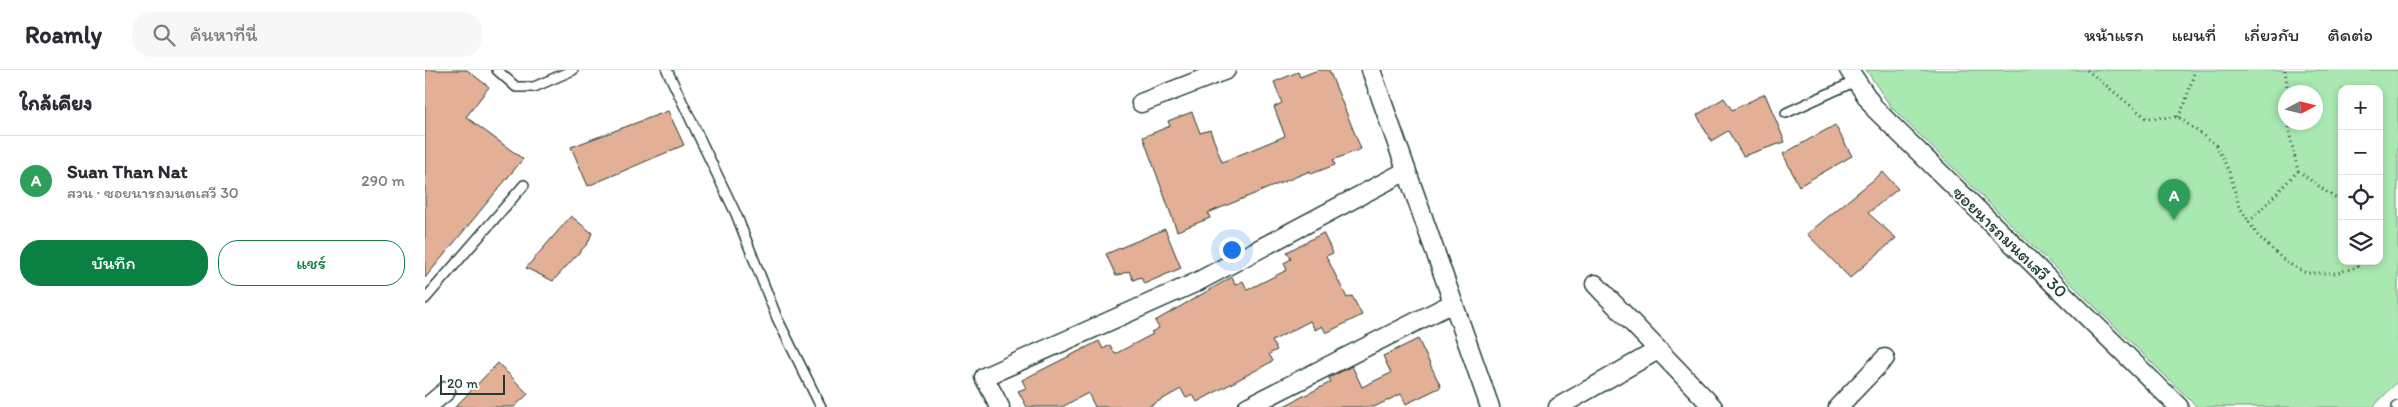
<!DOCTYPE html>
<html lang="th">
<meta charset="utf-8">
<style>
body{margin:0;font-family:Itim,"Playpen Sans Thai",sans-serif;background:#f7f7f7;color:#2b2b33}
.controls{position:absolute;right:15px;top:15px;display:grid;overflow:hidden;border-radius:10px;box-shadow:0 2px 8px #0003}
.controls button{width:45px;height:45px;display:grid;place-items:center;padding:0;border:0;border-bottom:1px solid #e1e1e2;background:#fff;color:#2b2b33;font:25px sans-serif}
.compass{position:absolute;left:1853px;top:15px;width:45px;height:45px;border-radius:50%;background:#fff;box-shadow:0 2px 8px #0003;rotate:83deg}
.scale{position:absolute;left:15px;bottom:12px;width:65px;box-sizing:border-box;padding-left:5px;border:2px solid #1f3d34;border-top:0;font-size:14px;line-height:18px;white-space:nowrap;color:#1f3d34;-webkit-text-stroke:4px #fff;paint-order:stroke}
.you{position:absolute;left:806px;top:179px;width:18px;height:18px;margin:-12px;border:4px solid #fff;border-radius:50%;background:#1a73e8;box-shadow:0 0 0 8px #1a73e833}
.badge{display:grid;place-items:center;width:32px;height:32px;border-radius:50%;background:#0b8043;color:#fff;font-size:16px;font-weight:700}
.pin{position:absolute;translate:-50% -41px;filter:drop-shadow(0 1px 2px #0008)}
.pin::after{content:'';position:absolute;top:26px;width:18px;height:15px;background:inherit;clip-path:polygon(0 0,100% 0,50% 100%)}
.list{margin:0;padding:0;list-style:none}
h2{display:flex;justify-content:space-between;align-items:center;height:65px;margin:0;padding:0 20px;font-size:21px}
h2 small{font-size:16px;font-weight:400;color:#7c7c81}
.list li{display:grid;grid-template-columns:32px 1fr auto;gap:15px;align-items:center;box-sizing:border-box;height:90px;padding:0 20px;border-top:1px solid #e1e1e2}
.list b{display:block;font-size:19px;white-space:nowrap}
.list p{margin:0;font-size:16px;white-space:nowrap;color:#7c7c81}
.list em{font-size:16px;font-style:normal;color:#7c7c81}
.actions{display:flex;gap:10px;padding:15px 20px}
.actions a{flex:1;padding:11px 0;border:1px solid #0b8043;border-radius:20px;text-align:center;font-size:18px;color:#0b8043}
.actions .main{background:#0b8043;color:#fff}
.icon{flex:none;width:28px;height:28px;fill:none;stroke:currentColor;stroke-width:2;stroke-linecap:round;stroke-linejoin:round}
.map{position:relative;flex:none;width:1973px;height:337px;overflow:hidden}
header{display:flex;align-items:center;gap:30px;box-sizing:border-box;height:70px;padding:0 25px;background:#fff;border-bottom:1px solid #e1e1e2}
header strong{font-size:24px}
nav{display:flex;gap:28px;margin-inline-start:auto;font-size:18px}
.search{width:350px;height:45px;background:#f7f7f7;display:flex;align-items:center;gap:12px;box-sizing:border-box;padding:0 18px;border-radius:20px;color:#7c7c81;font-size:19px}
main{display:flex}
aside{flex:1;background:#fff}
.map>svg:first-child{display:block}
</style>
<header>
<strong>Roamly</strong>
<div class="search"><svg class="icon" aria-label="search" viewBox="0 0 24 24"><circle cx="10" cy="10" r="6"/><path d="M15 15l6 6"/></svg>ค้นหาที่นี่</div>
<nav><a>หน้าแรก</a><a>แผนที่</a><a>เกี่ยวกับ</a><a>ติดต่อ</a></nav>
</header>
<main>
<aside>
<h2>ใกล้เคียง<small></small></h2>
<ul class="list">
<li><span class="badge" style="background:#2e9e5b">A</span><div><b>Suan Than Nat</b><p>สวน · ซอยนารถมนตเสวี 30</p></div><em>290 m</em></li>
</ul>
<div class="actions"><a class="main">บันทึก</a><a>แชร์</a></div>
</aside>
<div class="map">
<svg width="1973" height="337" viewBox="0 0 1973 337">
<rect width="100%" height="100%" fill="#fff"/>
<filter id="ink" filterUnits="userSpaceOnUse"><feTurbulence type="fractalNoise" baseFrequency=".02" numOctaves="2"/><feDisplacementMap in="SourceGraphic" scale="10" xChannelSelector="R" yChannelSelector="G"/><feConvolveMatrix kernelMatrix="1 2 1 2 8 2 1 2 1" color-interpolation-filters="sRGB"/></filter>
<g filter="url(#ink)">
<path fill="#a9e9b1" stroke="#649372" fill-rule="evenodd" d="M1441,0H1973V311L1948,337H1772L1466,37ZM1917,19H1954V191H1917ZM1860,22H1890V52H1860Z"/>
<g fill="#e3af96" stroke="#1f3d34">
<polygon points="0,0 42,0 64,17 41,47 98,89 0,208"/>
<polygon points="893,0 904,0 936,79 908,90 910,95 886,104 885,101 783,143 785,148 752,161 718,67 745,56 743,51 767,42 775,63 785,60 797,92 860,66 849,37 857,33 849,12 873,2 875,7"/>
<polygon points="1340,24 1360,72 1318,86 1303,61 1286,71 1272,45 1299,28 1307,40"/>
<polygon points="243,41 259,75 163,116 146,77"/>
<polygon points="1410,55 1427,86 1374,116 1358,84"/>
<polygon points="1458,102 1473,119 1443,143 1471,168 1425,208 1382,164"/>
<polygon points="146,146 167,163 163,173 128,211 101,198"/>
<polygon points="740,159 756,198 719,214 716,207 708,210 704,201 691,206 681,184"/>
<polygon points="898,163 908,183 901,186 922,228 927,226 937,245 901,263 897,256 890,260 885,251 847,271 852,280 844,284 848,291 772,332 768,325 761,328 756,319 723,337 670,337 663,323 637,337 602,337 593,321 601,318 597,310 674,271 678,279 685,275 690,284 728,264 726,262 734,258 730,251 807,207 810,215 818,211 822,220 862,200 859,193 866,189 862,182"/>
<polygon points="993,269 1016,317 981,334 976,324 949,337 857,337 906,312 904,308 927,296 937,317 966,303 958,286"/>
<polygon points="73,293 103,324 89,337 30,337"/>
</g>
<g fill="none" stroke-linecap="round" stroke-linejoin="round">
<defs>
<g id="service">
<polyline points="72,0 91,17 109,17 148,0"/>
<polyline points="242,0 311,144 352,248 396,337"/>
<polyline points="1361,43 1431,11"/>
<polyline points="0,229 99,115"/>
<polyline points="1972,337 1973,336"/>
</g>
<g id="minor">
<polyline points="946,0 1065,337"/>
<polyline points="1424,0 1450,39 1754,337"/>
<polyline points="716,33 801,0"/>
<polyline points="1170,214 1288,337"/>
<polyline points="2,337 21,321"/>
<polyline points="575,337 559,307 772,212 981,101"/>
<polyline points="822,337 1028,233"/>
<polyline points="1133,337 1233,280"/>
<polyline points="1413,337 1460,288"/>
</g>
</defs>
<use href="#service" stroke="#1f3d34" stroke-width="12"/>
<use href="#minor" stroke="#1f3d34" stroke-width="21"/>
<g stroke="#1f3d34" stroke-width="3" stroke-dasharray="1 4" stroke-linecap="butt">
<polyline points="1662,0 1721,48 1753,47 1791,75 1804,101 1814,136 1833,166 1861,192 1881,203 1911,203 1932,197 1935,191"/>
<polyline points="1860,0 1863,22"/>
<polyline points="1753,47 1760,33 1770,0"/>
<polyline points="1864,52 1865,66 1873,101 1917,133"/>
<polyline points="1824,152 1873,101"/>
</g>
<use href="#service" stroke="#fff" stroke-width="9"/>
<use href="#minor" stroke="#fff" stroke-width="18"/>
</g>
</g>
<g text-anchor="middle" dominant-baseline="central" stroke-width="4" stroke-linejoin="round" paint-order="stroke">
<g font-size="18" fill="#1f3d34" stroke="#fff">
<text transform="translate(1585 172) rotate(44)">ซอยนารถมนตเสวี 30</text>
</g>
</g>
</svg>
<div class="controls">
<button>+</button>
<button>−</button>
<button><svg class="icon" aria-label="locate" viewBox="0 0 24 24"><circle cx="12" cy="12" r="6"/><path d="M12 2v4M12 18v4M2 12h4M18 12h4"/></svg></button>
<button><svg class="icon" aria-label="layers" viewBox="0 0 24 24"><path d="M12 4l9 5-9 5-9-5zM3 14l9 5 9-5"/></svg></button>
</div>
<svg class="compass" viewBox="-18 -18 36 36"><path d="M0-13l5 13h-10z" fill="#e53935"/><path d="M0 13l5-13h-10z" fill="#7c7c81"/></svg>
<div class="scale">20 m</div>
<div class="you"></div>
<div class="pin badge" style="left:1749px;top:150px;background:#2e9e5b">A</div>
</div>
</main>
